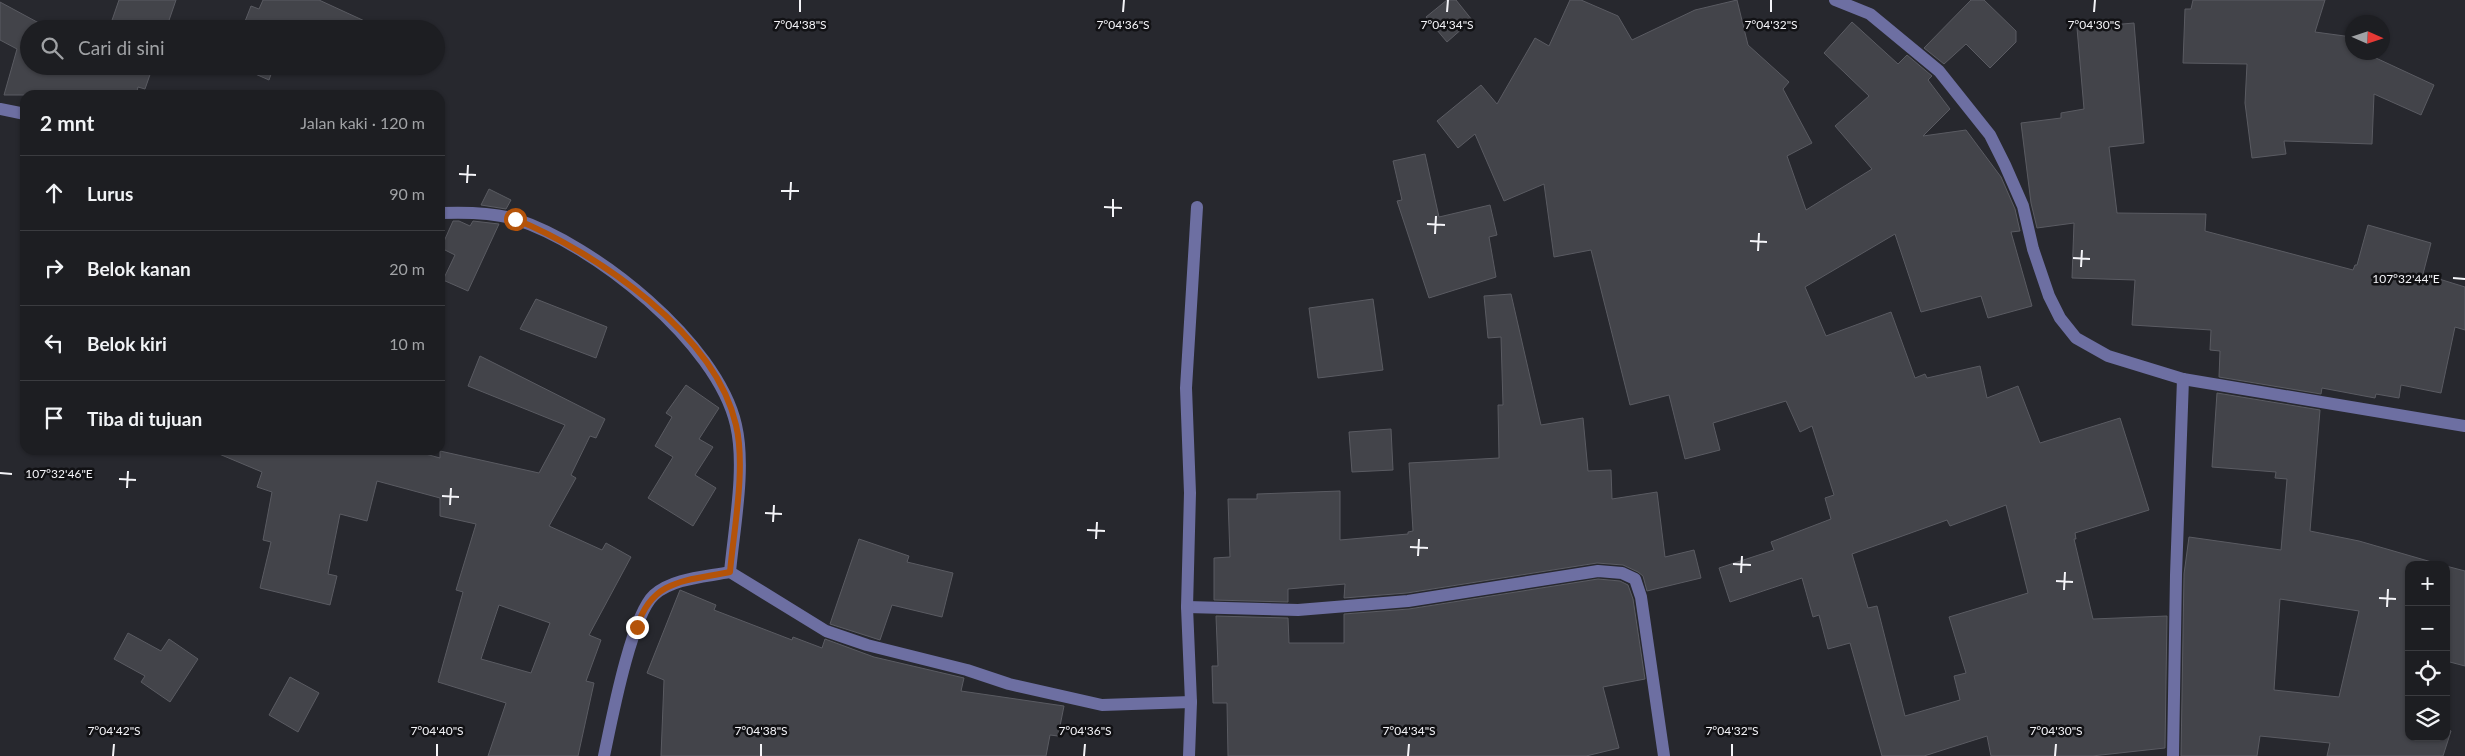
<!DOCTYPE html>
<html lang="id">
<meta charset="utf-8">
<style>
body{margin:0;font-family:Lato,sans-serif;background:#2a2b2f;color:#f1f3f6}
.controls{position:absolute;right:15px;bottom:15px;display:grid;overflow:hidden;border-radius:10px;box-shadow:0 1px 4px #0004}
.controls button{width:45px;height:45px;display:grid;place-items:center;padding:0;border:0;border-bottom:1px solid #3b3c40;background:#1d1e22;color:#f1f3f6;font:25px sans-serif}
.compass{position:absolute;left:2345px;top:15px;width:45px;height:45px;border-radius:50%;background:#1d1e22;box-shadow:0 1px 4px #0004;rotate:93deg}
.stop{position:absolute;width:15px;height:15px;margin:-11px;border:4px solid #b45309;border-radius:50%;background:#fff}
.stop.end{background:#b45309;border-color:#fff;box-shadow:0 1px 5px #0008}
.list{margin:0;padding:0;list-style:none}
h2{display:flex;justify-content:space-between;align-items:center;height:65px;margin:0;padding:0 20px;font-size:21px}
h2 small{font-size:16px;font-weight:400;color:#a0a2a5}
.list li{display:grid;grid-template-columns:32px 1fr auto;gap:15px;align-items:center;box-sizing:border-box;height:75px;padding:0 20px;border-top:1px solid #3b3c40}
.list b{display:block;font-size:19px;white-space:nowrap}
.list em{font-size:16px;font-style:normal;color:#a0a2a5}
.icon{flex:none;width:28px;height:28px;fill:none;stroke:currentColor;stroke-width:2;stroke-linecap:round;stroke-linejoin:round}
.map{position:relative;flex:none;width:2465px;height:756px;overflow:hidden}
.search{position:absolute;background:#1d1e22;box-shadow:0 1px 4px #0004;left:20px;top:20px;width:425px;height:55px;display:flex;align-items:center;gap:12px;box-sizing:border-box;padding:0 18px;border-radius:28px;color:#a0a2a5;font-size:19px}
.panel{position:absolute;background:#1d1e22;box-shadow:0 1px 4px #0004;left:20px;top:90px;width:425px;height:365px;border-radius:15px}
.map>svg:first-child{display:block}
</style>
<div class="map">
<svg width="2465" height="756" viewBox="0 0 2465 756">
<rect width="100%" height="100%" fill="#27282e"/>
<g fill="#43444a" stroke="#5a5b62" fill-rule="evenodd">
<polygon points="119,0 176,0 166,29 109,29"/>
<polygon points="263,0 319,0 382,29 242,29 251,6 259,9"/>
<polygon points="1447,0 1456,0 1472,20 1447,42 1426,17"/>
<path d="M1570,0H1581L1618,16L1632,40L1695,10L1737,0L1748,45L1789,82L1783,89L1812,143L1787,156L1806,210L1872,169L1835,126L1869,96L1824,53L1852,22L1898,64L1907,55L1932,76L1928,80L1950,109L1923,136L1966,130L2001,177L2015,209L2020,231L2011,232L2032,306L1988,318L1981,296L1921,312L1895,234L1805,287L1826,336L1891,312L1915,378L1925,374L1927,378L1980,366L1987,398L2018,386L2040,443L2120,418L2149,510L2075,533L2076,539H2074L2093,619L2167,616L2165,748L2092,756H1991L1987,736L1924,756H1882L1850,643L1828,649L1819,615L1813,617L1802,578L1730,602L1719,568L1774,550L1771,542L1831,519L1825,498L1834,495L1812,426L1800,432L1786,401L1713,423L1720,450L1685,459L1669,395L1630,405L1591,250L1554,257L1544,184L1504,201L1475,134L1458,148L1437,121L1481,85L1497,104L1535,38L1549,46ZM2006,505L2028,593L1949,617L1966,673L1954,676L1960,700L1905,716L1877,606L1868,608L1852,554L1947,520L1950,526Z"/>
<polygon points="1971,0 1984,0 2016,31 2016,42 1990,68 1966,44 1944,64 1924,48"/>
<polygon points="2193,0 2325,0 2315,32 2352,37 2352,52 2363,52 2434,85 2421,115 2374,94 2372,144 2284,141 2286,154 2252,158 2245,103 2247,64 2183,63 2185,9 2191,9"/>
<polygon points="0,2 50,29 29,29 29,66 153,66 145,89 138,87 136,95 4,95 17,49 0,40"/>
<polygon points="2134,23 2144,143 2109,147 2117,213 2206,214 2205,231 2353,270 2355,265 2357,265 2368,225 2431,243 2423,274 2465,287 2465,330 2455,327 2441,393 2401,385 2399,398 2376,394 2375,398 2322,388 2321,394 2219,377 2220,351 2210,350 2211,330 2132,325 2135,280 2072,278 2074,223 2037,228 2031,203 2021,123 2061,118 2061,113 2084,109 2077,28"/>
<polygon points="237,66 274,66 269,80"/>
<polygon points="1425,154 1439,217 1490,205 1497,235 1489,237 1496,277 1429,298 1397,201 1402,200 1393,161"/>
<polygon points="489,189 511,200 506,209 481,205"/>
<polygon points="453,221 459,221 470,226 473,221 499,224 468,291 443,280 455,255 441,248"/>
<polygon points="1511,294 1541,425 1583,418 1588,471 1611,470 1612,499 1657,492 1665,557 1694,550 1701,578 1647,591 1643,576 1638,572 1623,565 1597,563 1407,593 1344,598 1345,584 1288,589 1288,602 1214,600 1214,558 1230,557 1228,499 1257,499 1257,494 1340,491 1340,540 1408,534 1408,532 1413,531 1409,463 1499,458 1498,405 1503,405 1501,337 1488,338 1484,296"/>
<polygon points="536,299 607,327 596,358 520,329"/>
<polygon points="1373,299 1383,370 1318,378 1309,308"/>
<path d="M480,356L605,419L596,438L590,436L571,475L576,478L549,526L602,550L606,543L631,557L589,635L601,640L586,681L594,683L578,756H488L506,703L438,682L463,592L456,590L476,524L440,516V498L377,481L367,521L340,514L328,574L337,576L330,605L260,588L271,542L263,540L272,492L257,487L262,472L212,451L411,450L440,458V451L539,473L565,425L468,386ZM499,605L550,623L531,673L481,659Z"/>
<polygon points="686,385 719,408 699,439 713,447 695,475 716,488 693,526 648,498 673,457 655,446 672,417 666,413"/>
<path d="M2217,393L2320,410L2310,531L2359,541L2442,565H2409V737H2446V729L2451,731L2443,756H2327L2330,743L2260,736L2257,756H2181L2184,574L2189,537L2281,550L2287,479L2275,478L2276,472L2212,467ZM2280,599L2359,611L2339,697L2274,690Z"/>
<polygon points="1391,429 1393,470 1352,472 1349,432"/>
<polygon points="859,539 909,556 907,562 953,573 942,617 892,605 880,640 830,624"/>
<polygon points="2446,566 2465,571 2465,666 2446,661"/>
<polygon points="1598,579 1620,581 1628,585 1633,599 1645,679 1603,687 1619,748 1586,756 1228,756 1227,703 1213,703 1212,666 1218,666 1216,616 1288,618 1289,643 1344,643 1344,614 1409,609"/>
<polygon points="680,590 716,605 714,610 792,640 793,637 822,648 825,639 874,657 964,678 961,691 1064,706 1058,736 1050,735 1046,756 661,756 664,680 647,673"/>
<polygon points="128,633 161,651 169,639 198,659 170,702 141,682 145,676 114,659"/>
<polygon points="290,677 319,693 298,732 269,715"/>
</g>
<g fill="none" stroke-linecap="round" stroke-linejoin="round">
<g stroke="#6d6fa2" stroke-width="12">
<polyline points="1835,0 1870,14 1939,71 1990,135 2005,165 2023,206 2033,249 2049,296 2060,318 2076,338 2108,356 2183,379 2465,426"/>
<polyline points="0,109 25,114"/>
<path d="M440,213C465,212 491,212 515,219C594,244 717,342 736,425C746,468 734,528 730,572L826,631L867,645L967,670L1009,684L1102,705L1191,702"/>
<polyline points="1187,607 1298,610 1408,601 1598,571 1622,573 1635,579 1641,597 1664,756"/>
<path d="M604,756C611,723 631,616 654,595C673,578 706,577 730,572"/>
<polyline points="1189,756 1191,702 1187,607 1190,493 1186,388 1197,207"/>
<polyline points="2173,756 2176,575 2183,379"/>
</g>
</g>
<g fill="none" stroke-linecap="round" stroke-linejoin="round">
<path stroke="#b45309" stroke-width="6" d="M515,219C597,253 715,333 736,425C746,467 734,528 730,572C686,581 652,579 637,627"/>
</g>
<path fill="none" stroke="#f4f4f8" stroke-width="2" d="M800,12V0M1123,12L1124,0M1447,12L1448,0M1771,12V0M2094,12L2095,0M459,174L476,175M467,183L468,165M781,191H799M790,200L791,182M1104,207L1122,208M1113,217V199M1427,224L1445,225M1435,234L1436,216M1750,241L1767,242M1758,251L1759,233M2073,258L2090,259M2081,267L2082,250M2453,278L2465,279M0,473L12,474M119,479L136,480M127,488L128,471M442,496L459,497M450,505L451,488M765,513L782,514M773,522L774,505M1087,530L1105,531M1096,539L1097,522M1410,547L1428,548M1418,556L1419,539M1733,564L1751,565M1741,573L1742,556M2056,581L2073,582M2064,590L2065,572M2379,598L2396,599M2387,607L2388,589M113,756L114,744M437,756V744M761,756V744M1084,756L1085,744M1408,756L1409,744M1732,756V744M2055,756L2056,744"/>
<g font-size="12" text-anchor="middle" fill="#f4f4f8" stroke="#111114" stroke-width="5" stroke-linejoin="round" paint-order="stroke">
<text x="800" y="29">7°04'38"S</text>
<text x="1123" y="29">7°04'36"S</text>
<text x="1447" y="29">7°04'34"S</text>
<text x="1771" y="29">7°04'32"S</text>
<text x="2094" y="29">7°04'30"S</text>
<text x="2406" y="283">107°32'44"E</text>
<text x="59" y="478">107°32'46"E</text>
<text x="114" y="735">7°04'42"S</text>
<text x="437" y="735">7°04'40"S</text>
<text x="761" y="735">7°04'38"S</text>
<text x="1085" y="735">7°04'36"S</text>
<text x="1409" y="735">7°04'34"S</text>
<text x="1732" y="735">7°04'32"S</text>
<text x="2056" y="735">7°04'30"S</text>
</g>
</svg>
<div class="controls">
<button>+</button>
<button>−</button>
<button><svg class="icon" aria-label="locate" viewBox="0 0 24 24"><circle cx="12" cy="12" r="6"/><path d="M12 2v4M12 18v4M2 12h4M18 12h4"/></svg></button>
<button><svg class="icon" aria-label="layers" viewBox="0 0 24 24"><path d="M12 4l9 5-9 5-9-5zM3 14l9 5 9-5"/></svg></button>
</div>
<svg class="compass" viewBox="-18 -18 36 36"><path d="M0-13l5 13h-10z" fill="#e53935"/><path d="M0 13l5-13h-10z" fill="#a0a2a5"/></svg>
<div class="stop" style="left:515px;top:219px"></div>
<div class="stop end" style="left:637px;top:627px"></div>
<div class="search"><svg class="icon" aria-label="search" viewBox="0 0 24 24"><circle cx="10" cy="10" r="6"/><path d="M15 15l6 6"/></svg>Cari di sini</div>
<section class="panel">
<h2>2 mnt<small>Jalan kaki · 120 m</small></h2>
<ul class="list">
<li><svg class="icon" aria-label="ahead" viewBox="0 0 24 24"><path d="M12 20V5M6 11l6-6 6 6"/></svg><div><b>Lurus</b></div><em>90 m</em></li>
<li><svg class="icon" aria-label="right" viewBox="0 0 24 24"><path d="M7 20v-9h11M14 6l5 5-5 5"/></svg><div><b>Belok kanan</b></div><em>20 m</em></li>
<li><svg class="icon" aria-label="left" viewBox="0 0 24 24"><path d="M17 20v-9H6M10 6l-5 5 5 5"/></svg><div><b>Belok kiri</b></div><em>10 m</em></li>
<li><svg class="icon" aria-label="arrive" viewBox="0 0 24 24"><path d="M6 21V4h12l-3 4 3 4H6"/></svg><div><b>Tiba di tujuan</b></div></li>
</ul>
</section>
</div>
